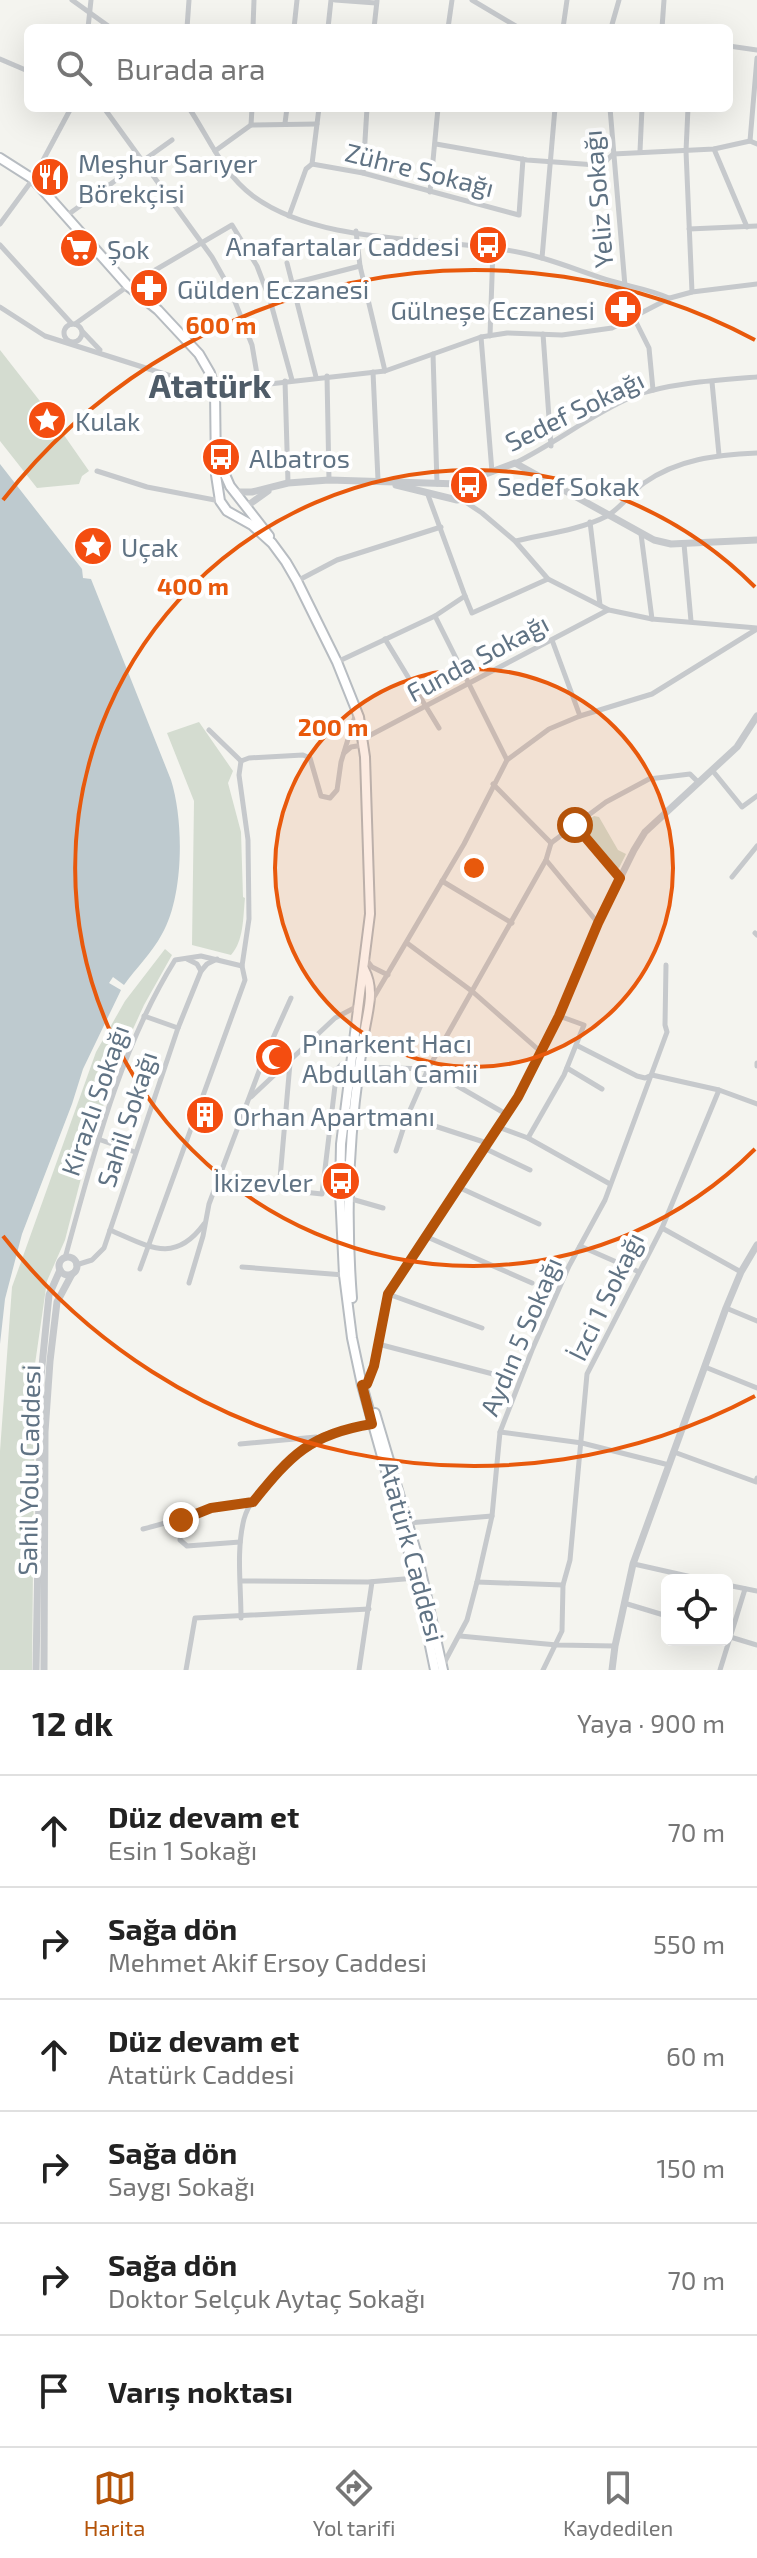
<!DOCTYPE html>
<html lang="tr">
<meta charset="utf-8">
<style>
body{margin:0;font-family:"Exo 2",sans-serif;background:#f6f6f6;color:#222}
.controls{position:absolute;right:24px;bottom:24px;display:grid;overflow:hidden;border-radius:12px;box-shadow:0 8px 32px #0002}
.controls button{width:72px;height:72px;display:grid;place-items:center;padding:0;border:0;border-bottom:2px solid #e0e0e0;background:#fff;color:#222;font:40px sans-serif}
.stop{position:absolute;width:24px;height:24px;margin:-18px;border:6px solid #b45309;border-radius:50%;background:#fff}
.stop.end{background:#b45309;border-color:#fff;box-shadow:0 2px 8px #0008}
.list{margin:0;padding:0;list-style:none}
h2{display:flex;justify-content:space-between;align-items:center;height:104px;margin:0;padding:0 32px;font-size:34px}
h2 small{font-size:26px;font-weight:400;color:#767676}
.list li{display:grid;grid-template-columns:52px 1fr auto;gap:24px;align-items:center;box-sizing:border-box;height:112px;padding:0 32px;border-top:2px solid #e0e0e0}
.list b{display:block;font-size:30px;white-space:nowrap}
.list p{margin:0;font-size:26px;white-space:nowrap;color:#767676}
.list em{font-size:26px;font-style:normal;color:#767676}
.icon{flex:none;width:44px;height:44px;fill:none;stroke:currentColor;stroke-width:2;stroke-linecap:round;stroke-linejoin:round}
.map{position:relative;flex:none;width:757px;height:1670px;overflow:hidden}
.search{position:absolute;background:#fff;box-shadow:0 8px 32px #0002;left:24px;right:24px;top:24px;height:88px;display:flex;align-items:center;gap:20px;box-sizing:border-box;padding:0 28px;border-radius:12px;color:#767676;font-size:30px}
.sheet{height:776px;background:#fff}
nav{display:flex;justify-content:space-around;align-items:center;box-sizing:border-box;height:112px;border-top:2px solid #e0e0e0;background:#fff;font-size:22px;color:#767676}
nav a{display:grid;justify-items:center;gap:4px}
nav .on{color:#b45309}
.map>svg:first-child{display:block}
</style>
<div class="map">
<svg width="757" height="1670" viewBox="0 0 757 1670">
<rect width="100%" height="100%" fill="#f4f4ef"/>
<g fill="#d4dcd0">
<polygon points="0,350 43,405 89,471 82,476 79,484 37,488 0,441"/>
<path d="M199,722L233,771L228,783L241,832L243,897L245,898C243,917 244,941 231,955L192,945L194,801L167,733Z"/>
<polygon points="594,816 599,817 618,850 626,854 619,868 615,867 581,827 582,824"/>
<polygon points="165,949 172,955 144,1005 128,1040 92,1136 65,1240 47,1281 35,1364 32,1670 0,1670 0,1451 12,1287 96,1052 125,1001"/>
</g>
<path fill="#becacf" d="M0,464L82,569L83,578L91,579L171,780C184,821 184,896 162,934C152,953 136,968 124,985L113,977L109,983L121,990L83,1069L72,1104L22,1234L5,1299L0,1344Z"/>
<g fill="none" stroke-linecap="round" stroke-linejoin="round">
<defs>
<g id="secondary">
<polyline points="0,158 33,179 128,286 158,310 199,354 210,373 215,390 216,475 220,501 227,511 252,525 272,543 286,562 297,581 337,662 359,717 365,757 370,914 341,1144 340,1192 344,1275 352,1338 362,1385 416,1578 435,1670"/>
<polyline points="219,461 230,486 269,536"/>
<path d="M352,1298C345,1206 349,1126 364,1035C367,1012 376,991 364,969"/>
<polyline points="375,1413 418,1558 443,1670"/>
</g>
</defs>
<use href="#secondary" stroke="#b7bcc1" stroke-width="12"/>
<g stroke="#c6c9cc" stroke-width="5">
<polyline points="72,0 111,28"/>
<polyline points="335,0 376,3"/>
<polyline points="472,0 519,28"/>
<polyline points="88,28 91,0"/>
<polyline points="187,28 189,0"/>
<polyline points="253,28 254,0"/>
<polyline points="294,28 297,0"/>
<polyline points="328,28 331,0"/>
<polyline points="374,28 377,1"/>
<polyline points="448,28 452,0"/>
<polyline points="563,28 567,0"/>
<polyline points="611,28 619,0"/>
<polyline points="662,28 664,0"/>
<polyline points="729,46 757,50"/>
<polyline points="0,59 28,71"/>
<polyline points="104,108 212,257 230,289 252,345 259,386"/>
<path d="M189,108C209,138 223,174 253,196C318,244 428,237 506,250C542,255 576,270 611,281C631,287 649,289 669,298"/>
<polyline points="610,108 625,286"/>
<polyline points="688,108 686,151 692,292"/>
<polyline points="285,123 287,108"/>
<polyline points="251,125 252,108"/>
<polyline points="750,141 757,58"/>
<polyline points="436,144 527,160 596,165 605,162 613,154 714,149 750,141 757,144"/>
<polyline points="714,149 747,227"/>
<polyline points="215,151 251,125 317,124"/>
<polyline points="640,151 642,108"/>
<polyline points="312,164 363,173 519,215 523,159"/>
<polyline points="363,173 367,108"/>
<polyline points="430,192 438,108"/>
<polyline points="66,216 172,140"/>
<polyline points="289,216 306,169 312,164 319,108"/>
<polyline points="0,224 33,179 71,108"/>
<polyline points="689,229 757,226"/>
<polyline points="356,231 360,266 385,371"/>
<polyline points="0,245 72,324"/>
<polyline points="542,258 555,108"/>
<polyline points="287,263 316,377"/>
<polyline points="294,283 360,266"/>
<polyline points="0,307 45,336 215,390 385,371 481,337 507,333 562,335 612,328 670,298 692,292 757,284"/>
<polyline points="634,318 649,348 653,390"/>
<circle cx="73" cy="333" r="9"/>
<polyline points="75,324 128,286 232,225 257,266 270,300 292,380"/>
<polyline points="82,331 100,350"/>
<polyline points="543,334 551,446"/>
<polyline points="490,336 493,248"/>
<polyline points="481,337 492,472"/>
<polyline points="433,354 437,484"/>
<polyline points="373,372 378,480"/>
<polyline points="327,376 329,480"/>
<polyline points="285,381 288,483"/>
<polyline points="712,382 719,455"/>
<path d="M515,463C556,443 593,413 634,396C668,383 720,380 757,377"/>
<polyline points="97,471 147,487 220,501"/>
<polyline points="428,495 465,596"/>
<polyline points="461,499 482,513 515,541 548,579 609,610 652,619 757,628"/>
<polyline points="590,522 600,605"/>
<polyline points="641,534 652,619"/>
<path d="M516,541C545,534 580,530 607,516C621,508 631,492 644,483C678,459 716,455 757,453"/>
<polyline points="684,544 691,621"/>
<polyline points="297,581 337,560 441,527"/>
<polyline points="435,616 507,760"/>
<polyline points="385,639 439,728"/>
<polyline points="552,640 580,716"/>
<polyline points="337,662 435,616 465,596 472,613 548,579"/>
<polyline points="209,730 241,761"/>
<polyline points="351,735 358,735 363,739 608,610"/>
<polyline points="344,753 351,747 363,745"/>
<polyline points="241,761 249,758 303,755 310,758 321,796 330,798 337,790 341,762 356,713"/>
<polyline points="712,770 742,807 757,796"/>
<polyline points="493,784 551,843"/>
<polyline points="575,825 620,878"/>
<polyline points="551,843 606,802 649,779 690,774 698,782"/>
<polyline points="546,860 598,923"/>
<polyline points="732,877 757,846"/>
<polyline points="442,881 512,923"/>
<polyline points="755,933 757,935"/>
<polyline points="407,943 473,992 541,1052"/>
<polyline points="365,958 372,967 388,975"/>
<polyline points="187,959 197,964 201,971"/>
<polyline points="371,1002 464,844 507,760 549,729 580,716 652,694 757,629"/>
<polyline points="144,1016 178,1028"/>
<polyline points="578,1046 637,1076 645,1078 652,1075 719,1090 757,1104"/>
<polyline points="757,1063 757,1066"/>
<polyline points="360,1067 428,1069 506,1114"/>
<polyline points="567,1068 602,1089"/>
<polyline points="251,1097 335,1018 358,1006"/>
<polyline points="407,1117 487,1143"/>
<polyline points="498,1127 528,1138 564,1075 584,1025 559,1016"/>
<polyline points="528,1138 610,1184"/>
<polyline points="98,1139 135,1152"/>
<polyline points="484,1148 530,1170"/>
<polyline points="396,1151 407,1117 428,1069 546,860 551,843"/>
<polyline points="219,1183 322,1194 337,1069 342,1064 350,1066"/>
<polyline points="458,1187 539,1224"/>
<polyline points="279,1190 290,1063"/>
<polyline points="348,1198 383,1208"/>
<polyline points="662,1228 741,1272"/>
<path d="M110,1230C148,1246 174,1265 204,1224"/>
<polyline points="425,1236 532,1283"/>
<polyline points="580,1246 637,1271"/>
<path d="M65,1258C93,1157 119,1050 175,960L201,956L242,966"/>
<polyline points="76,1265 92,1260 104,1248 178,1028 201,971 207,964 217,959"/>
<polyline points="242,1267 344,1275"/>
<polyline points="140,1269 245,980 242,966 249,919 248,840 239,775 241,761"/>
<polyline points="189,1283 203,1236 209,1204 264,1058 291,998"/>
<polyline points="388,1294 482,1328"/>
<polyline points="726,1308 757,1321"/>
<polyline points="378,1344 493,1374"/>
<polyline points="705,1367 757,1388"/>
<polyline points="500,1432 582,1443 669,1465"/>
<polyline points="240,1444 316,1437"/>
<polyline points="674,1452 756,1482 757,1478"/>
<polyline points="181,1520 180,1540 187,1546 240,1542"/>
<polyline points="408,1523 492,1516"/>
<path d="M143,1529C180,1520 214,1506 253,1502"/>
<polyline points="634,1564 705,1580"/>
<polyline points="241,1581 368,1582 416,1578"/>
<polyline points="477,1582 563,1585"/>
<polyline points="727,1585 757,1591"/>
<polyline points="624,1603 667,1616"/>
<path d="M241,1618C241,1585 236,1551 244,1519C251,1492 299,1446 324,1435C339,1429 356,1427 372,1424"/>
<polyline points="460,1636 557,1645 615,1646"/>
<polyline points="727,1636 757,1645"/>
<polyline points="443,1665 467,1620 477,1582 492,1516 500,1432 532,1350 569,1266 605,1200 667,1032 665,1025 666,965"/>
<polyline points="186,1670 195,1618 369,1609"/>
<polyline points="359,1670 372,1582"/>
<polyline points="543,1670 562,1631 563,1585 570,1560 587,1374 662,1228 719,1090"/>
<polyline points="720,1670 745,1589"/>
</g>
<g stroke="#c6c9cc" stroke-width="7">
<polyline points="396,485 457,500 461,499 462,493 459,484"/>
<polyline points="235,492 252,492 288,483 329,480 459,484 515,463 654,540 671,544 757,540"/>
<polyline points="247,506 268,491"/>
<circle cx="68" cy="1266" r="9"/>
<polyline points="362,1385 367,1384 374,1366 388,1294 518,1097 559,1016 598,923 634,850 645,832 737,747 757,716"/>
<polyline points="36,1670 41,1376 49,1295 60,1270"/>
<polyline points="44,1670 45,1432 50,1361 57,1302 72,1274"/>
<polyline points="612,1670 615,1646 633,1564 726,1308 741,1272 757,1245"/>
</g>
<use href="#secondary" stroke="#fff" stroke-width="8"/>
</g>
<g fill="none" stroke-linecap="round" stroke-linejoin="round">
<path stroke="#b45309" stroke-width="10" d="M181,1520L211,1508L253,1502C291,1455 310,1434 372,1424L362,1385L367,1384L374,1366L388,1294L518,1097L559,1016L598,923L620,878L575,825"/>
</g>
<circle cx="474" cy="868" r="199" fill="#e8590c" fill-opacity=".12"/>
<g fill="none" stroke="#e8590c" stroke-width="4">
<circle cx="474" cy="868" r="199"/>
<path d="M755 1149A398 398 0 1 1 755 587"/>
<path d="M755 1396A598 598 0 0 1 3 1236M3 500A598 598 0 0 1 755 340"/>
</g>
<defs>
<symbol id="restaurant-disc" viewBox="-11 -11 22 22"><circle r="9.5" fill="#f44d10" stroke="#fff"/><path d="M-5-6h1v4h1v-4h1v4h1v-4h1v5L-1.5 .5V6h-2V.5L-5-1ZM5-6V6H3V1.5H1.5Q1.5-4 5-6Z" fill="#fff"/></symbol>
<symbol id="bus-disc" viewBox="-11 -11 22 22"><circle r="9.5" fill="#f44d10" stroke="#fff"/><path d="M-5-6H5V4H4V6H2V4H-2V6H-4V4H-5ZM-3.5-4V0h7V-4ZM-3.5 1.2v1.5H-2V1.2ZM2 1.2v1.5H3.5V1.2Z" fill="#fff"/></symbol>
<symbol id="supermarket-disc" viewBox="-11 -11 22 22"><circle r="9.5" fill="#f44d10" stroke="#fff"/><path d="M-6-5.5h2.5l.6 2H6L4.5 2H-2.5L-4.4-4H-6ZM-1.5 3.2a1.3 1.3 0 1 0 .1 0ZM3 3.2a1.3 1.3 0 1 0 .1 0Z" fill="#fff"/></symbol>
<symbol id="pharmacy-disc" viewBox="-11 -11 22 22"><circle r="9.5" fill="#f44d10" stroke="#fff"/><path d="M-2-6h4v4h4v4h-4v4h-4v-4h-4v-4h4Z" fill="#fff"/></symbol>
<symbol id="sight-disc" viewBox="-11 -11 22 22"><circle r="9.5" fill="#f44d10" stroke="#fff"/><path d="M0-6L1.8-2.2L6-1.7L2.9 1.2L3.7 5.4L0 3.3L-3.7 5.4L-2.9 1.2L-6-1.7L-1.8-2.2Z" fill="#fff"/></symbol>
<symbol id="mosque-disc" viewBox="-11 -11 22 22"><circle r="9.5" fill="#f44d10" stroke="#fff"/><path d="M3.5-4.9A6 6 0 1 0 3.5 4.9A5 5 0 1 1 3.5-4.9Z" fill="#fff"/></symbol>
<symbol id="building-disc" viewBox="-11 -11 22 22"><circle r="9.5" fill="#f44d10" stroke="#fff"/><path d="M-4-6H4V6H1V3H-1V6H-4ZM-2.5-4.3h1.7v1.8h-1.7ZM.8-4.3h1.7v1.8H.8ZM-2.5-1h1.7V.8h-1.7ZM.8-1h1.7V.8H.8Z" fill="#fff"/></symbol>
</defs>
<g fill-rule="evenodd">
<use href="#restaurant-disc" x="28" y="155" width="44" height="44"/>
<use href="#bus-disc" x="466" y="223" width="44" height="44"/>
<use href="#supermarket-disc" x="57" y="226" width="44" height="44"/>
<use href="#pharmacy-disc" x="127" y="266" width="44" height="44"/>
<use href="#pharmacy-disc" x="601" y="287" width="44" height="44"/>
<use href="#sight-disc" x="25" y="398" width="44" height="44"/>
<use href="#bus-disc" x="199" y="435" width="44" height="44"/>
<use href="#bus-disc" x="447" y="463" width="44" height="44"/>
<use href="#sight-disc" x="71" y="524" width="44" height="44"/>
<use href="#mosque-disc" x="252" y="1035" width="44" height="44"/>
<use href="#building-disc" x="183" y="1093" width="44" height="44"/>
<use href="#bus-disc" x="319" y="1159" width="44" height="44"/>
</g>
<g text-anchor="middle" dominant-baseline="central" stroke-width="8" stroke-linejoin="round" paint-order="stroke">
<g font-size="26" fill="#607384" stroke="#fff" text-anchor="start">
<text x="78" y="162">Meşhur Sarıyer<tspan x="78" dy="30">Börekçisi</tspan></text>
<text x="460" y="245" text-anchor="end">Anafartalar Caddesi</text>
<text x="107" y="248">Şok</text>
<text x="177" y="288">Gülden Eczanesi</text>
<text x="595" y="309" text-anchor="end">Gülneşe Eczanesi</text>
<text x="75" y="420">Kulak</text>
<text x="249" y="457">Albatros</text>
<text x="497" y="485">Sedef Sokak</text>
<text x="121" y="546">Uçak</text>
<text x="302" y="1042">Pınarkent Hacı<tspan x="302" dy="30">Abdullah Camii</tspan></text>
<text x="233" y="1115">Orhan Apartmanı</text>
<text x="313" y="1181" text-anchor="end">İkizevler</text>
</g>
<g font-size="26" fill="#607384" stroke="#fff">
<text transform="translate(420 169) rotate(14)">Zühre Sokağı</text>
<text transform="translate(597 199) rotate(-95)">Yeliz Sokağı</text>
<text transform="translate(574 410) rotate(-26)">Sedef Sokağı</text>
<text transform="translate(477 657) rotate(-28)">Funda Sokağı</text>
<text transform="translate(94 1100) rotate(-71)">Kirazlı Sokağı</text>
<text transform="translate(126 1119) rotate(-72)">Sahil Sokağı</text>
<text transform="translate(605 1296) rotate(-64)">İzci 1 Sokağı</text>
<text transform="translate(520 1336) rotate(-67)">Aydın 5 Sokağı</text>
<text transform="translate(28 1470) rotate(-89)">Sahil Yolu Caddesi</text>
<text transform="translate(413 1551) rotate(75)">Atatürk Caddesi</text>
</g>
<g font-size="34" font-weight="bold" fill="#4f5c68" stroke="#fff">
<text x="210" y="384">Atatürk</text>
</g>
</g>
<circle cx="474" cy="868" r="12" fill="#e8590c" stroke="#fff" stroke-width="4"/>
<g font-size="24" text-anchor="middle" font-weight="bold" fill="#e8590c" stroke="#fff" stroke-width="8" stroke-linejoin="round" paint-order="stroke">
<text x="221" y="334">600 m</text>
<text x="193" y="595">400 m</text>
<text x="333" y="736">200 m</text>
</g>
</svg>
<div class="controls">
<button><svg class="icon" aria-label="locate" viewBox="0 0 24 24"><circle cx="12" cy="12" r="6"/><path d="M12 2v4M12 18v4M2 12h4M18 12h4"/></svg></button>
</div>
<div class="stop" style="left:575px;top:825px"></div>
<div class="stop end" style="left:181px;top:1520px"></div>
<div class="search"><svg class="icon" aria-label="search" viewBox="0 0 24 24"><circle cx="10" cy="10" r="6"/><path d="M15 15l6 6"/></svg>Burada ara</div>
</div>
<section class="sheet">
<h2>12 dk<small>Yaya · 900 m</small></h2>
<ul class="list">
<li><svg class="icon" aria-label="ahead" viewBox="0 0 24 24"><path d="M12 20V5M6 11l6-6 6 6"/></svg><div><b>Düz devam et</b><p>Esin 1 Sokağı</p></div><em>70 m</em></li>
<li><svg class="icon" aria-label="right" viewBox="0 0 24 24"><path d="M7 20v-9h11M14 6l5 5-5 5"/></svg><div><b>Sağa dön</b><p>Mehmet Akif Ersoy Caddesi</p></div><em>550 m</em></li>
<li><svg class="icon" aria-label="ahead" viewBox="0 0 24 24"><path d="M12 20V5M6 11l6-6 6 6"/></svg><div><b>Düz devam et</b><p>Atatürk Caddesi</p></div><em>60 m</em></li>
<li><svg class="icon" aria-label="right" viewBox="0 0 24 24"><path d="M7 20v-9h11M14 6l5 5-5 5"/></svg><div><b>Sağa dön</b><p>Saygı Sokağı</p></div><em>150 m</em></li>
<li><svg class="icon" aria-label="right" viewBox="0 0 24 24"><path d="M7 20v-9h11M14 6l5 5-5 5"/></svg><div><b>Sağa dön</b><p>Doktor Selçuk Aytaç Sokağı</p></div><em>70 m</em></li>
<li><svg class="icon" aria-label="arrive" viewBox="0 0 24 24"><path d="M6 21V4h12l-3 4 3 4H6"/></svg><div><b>Varış noktası</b></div></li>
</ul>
</section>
<nav>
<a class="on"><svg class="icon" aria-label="map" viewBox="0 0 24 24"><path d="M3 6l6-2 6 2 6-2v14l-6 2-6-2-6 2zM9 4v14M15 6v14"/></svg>Harita</a>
<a><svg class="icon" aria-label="directions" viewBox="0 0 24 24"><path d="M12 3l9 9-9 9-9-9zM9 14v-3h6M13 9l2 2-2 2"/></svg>Yol tarifi</a>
<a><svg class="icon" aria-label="saved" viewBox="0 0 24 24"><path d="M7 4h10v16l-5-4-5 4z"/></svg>Kaydedilen</a>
</nav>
